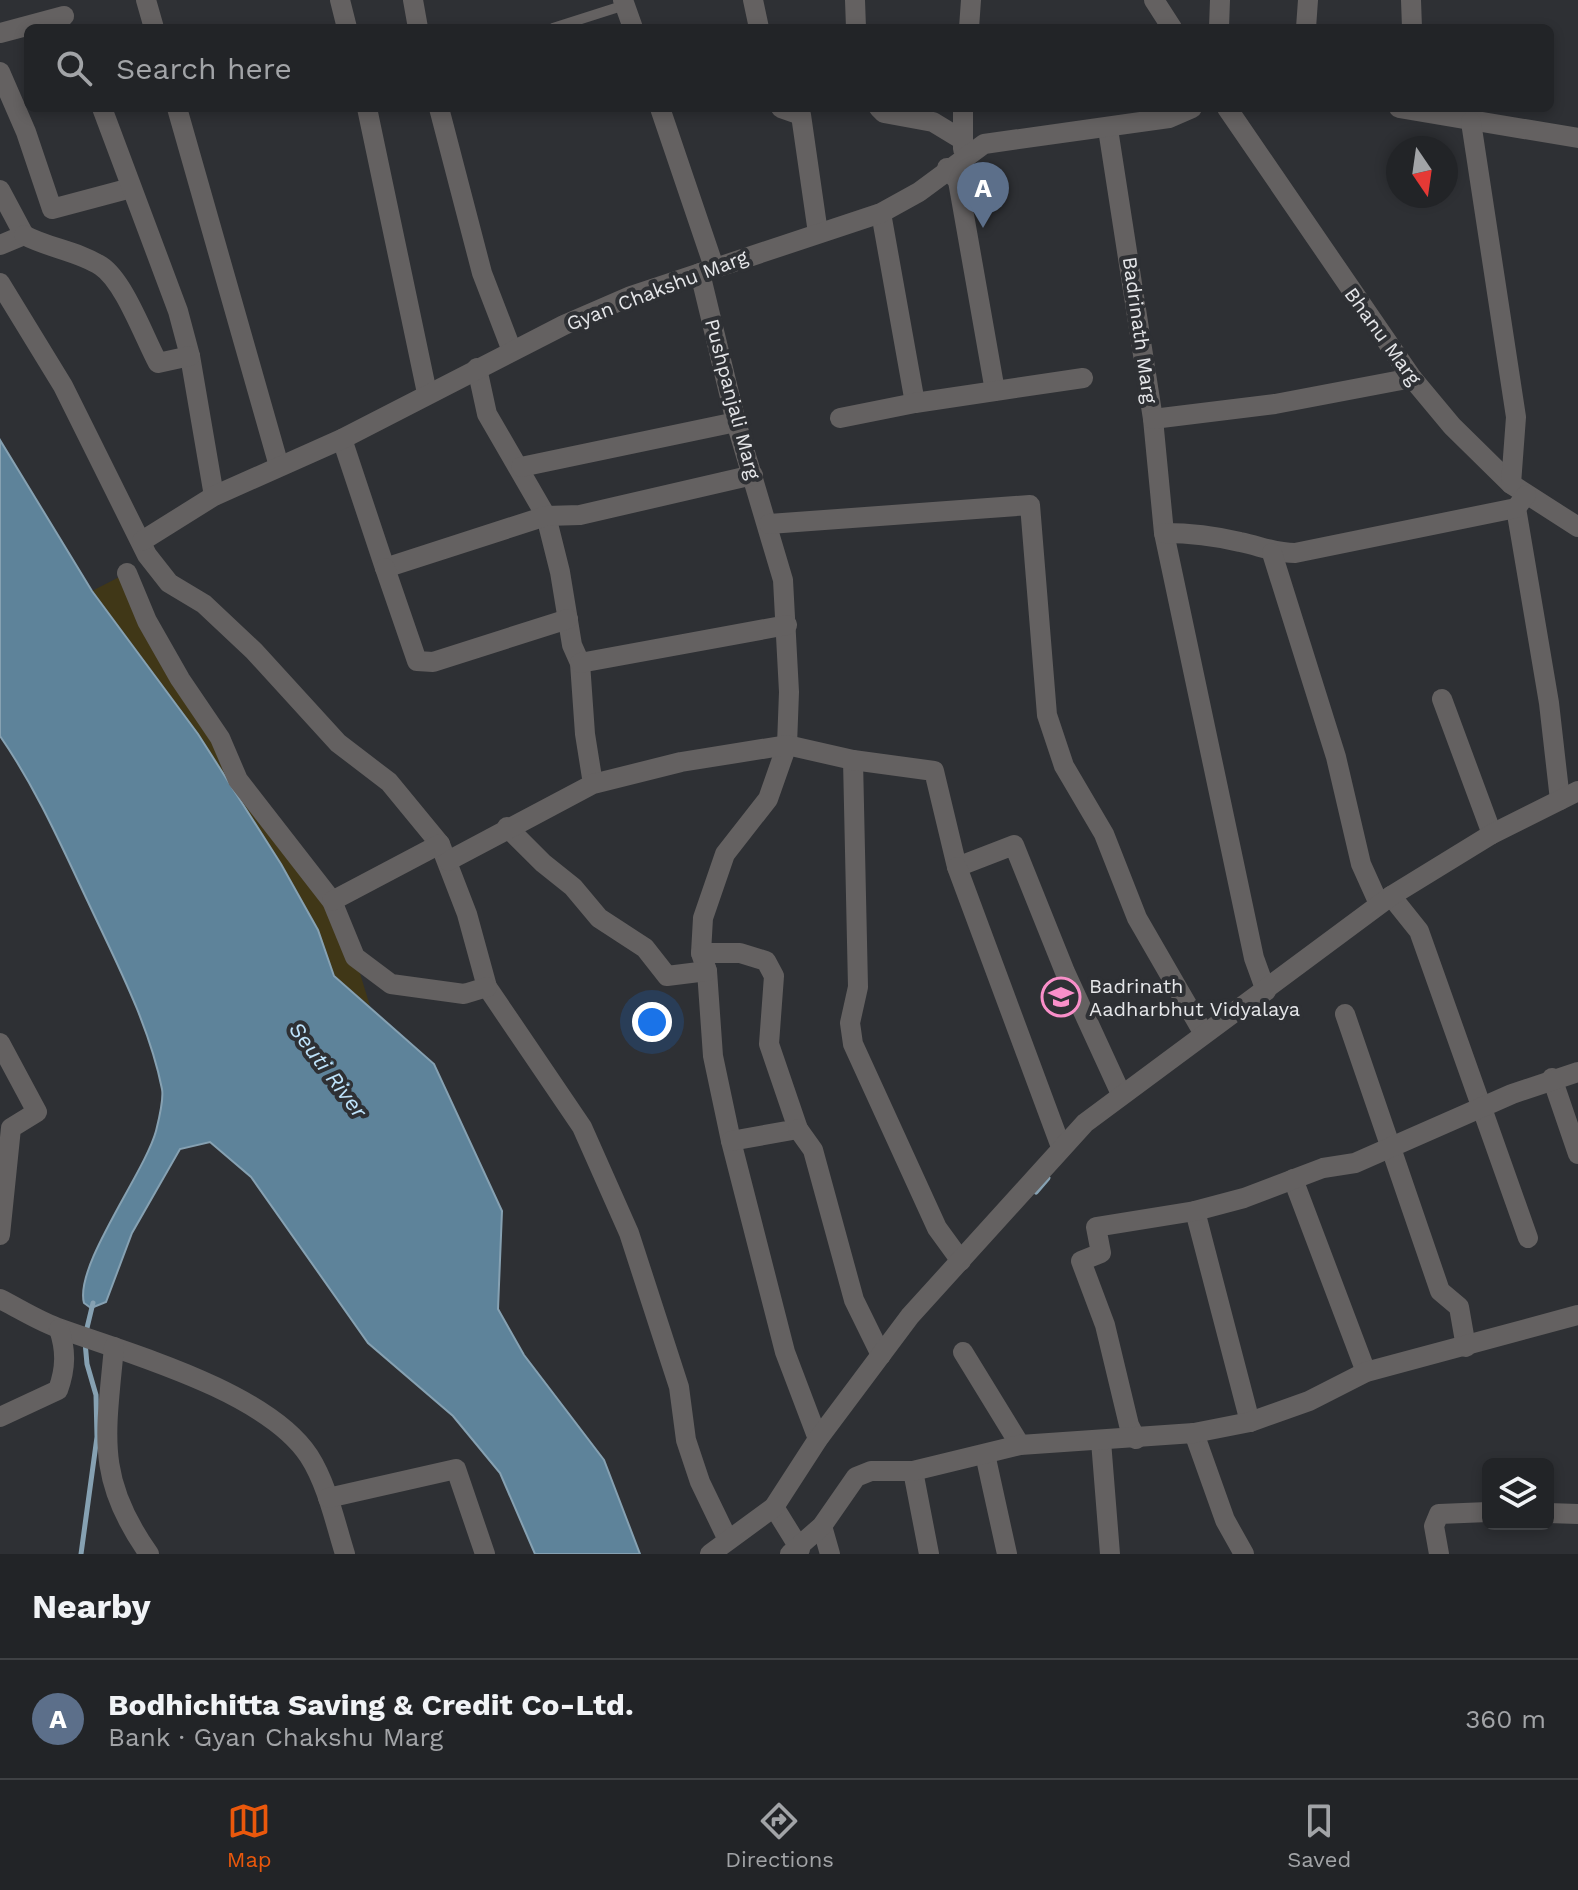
<!DOCTYPE html>
<meta charset="utf-8">
<style>
body{margin:0;font-family:"Work Sans",sans-serif;background:#2e3033;color:#f1f3f6}
.controls{position:absolute;right:24px;bottom:24px;display:grid;overflow:hidden;border-radius:12px;box-shadow:0 4px 12px #0003}
.controls button{width:72px;height:72px;display:grid;place-items:center;padding:0;border:0;border-bottom:2px solid #3f4144;background:#222427;color:#f1f3f6;font:40px sans-serif}
.compass{position:absolute;left:1386px;top:136px;width:72px;height:72px;border-radius:50%;background:#222427;box-shadow:0 4px 12px #0003;rotate:167deg}
.you{position:absolute;left:652px;top:1022px;width:28px;height:28px;margin:-20px;border:6px solid #fff;border-radius:50%;background:#1a73e8;box-shadow:0 0 0 12px #1a73e833}
.badge{display:grid;place-items:center;width:52px;height:52px;border-radius:50%;background:#ea580c;color:#fff;font-size:26px;font-weight:700}
.pin{position:absolute;translate:-50% -66px;filter:drop-shadow(0 2px 4px #0008)}
.pin::after{content:'';position:absolute;top:42px;width:28px;height:24px;background:inherit;clip-path:polygon(0 0,100% 0,50% 100%)}
.list{margin:0;padding:0;list-style:none}
h2{display:flex;justify-content:space-between;align-items:center;height:104px;margin:0;padding:0 32px;font-size:34px}
h2 small{font-size:26px;font-weight:400;color:#a2a4a7}
.list li{display:grid;grid-template-columns:52px 1fr auto;gap:24px;align-items:center;box-sizing:border-box;height:120px;padding:0 32px;border-top:2px solid #3f4144}
.list b{display:block;font-size:30px;white-space:nowrap}
.list p{margin:0;font-size:26px;white-space:nowrap;color:#a2a4a7}
.list em{font-size:26px;font-style:normal;color:#a2a4a7}
.icon{flex:none;width:44px;height:44px;fill:none;stroke:currentColor;stroke-width:2;stroke-linecap:round;stroke-linejoin:round}
.map{position:relative;flex:none;width:1578px;height:1554px;overflow:hidden}
.search{position:absolute;background:#222427;box-shadow:0 4px 12px #0003;left:24px;right:24px;top:24px;height:88px;display:flex;align-items:center;gap:20px;box-sizing:border-box;padding:0 28px;border-radius:12px;color:#a2a4a7;font-size:30px}
.sheet{height:224px;background:#222427}
nav{display:flex;justify-content:space-around;align-items:center;box-sizing:border-box;height:112px;border-top:2px solid #3f4144;background:#222427;font-size:22px;color:#a2a4a7}
nav a{display:grid;justify-items:center;gap:4px}
nav .on{color:#ea580c}
.map>svg:first-child{display:block}
</style>
<div class="map">
<svg width="1578" height="1554" viewBox="0 0 1578 1554">
<rect width="100%" height="100%" fill="#2e3034"/>
<polygon fill="#403717" points="127,573 180,679 332,901 355,957 370,1006 334,976 318,930 281,864 198,734 92,591"/>
<path fill="#5e839a" stroke="#86a1b2" stroke-width="2" d="M0,440L92,591L198,734L281,864L318,930L334,976L434,1064L502,1211L498,1309L524,1355L604,1460L640,1554H535L500,1473L453,1416L368,1343L251,1177L210,1142L180,1149L132,1233L106,1302L91,1308L84,1303C74,1266 145,1172 156,1131C159,1119 164,1100 162,1089C149,1024 116,962 88,902C61,845 36,788 0,736Z"/>
<g fill="none" stroke-linecap="round" stroke-linejoin="round">
<g stroke="#86a1b2" stroke-width="5">
<polyline points="1036,1192 1048,1178"/>
<polyline points="86,1332 93,1303"/>
<polyline points="81,1554 97,1437 96,1395 87,1364 85,1342"/>
</g>
<polyline stroke="#646161" stroke-width="10" points="553,28 625,5"/>
<g stroke="#646161" stroke-width="20">
<polyline points="146,0 154,28"/>
<polyline points="340,0 347,28"/>
<polyline points="413,0 418,28"/>
<polyline points="623,0 633,28"/>
<polyline points="753,0 759,28"/>
<polyline points="855,0 856,28"/>
<polyline points="1154,0 1172,28"/>
<polyline points="1411,0 1412,28"/>
<polyline points="969,28 971,0"/>
<polyline points="1219,28 1220,0"/>
<polyline points="1306,28 1308,0"/>
<polyline points="0,33 64,16"/>
<polyline points="0,72 26,132 52,209 131,188"/>
<polyline points="102,108 178,311 190,356 214,496"/>
<polyline points="177,108 279,466"/>
<polyline points="367,108 427,393"/>
<polyline points="439,108 482,273 512,351"/>
<polyline points="660,108 714,267"/>
<polyline points="781,108 801,115 818,233"/>
<polyline points="879,108 884,113 933,122 961,139"/>
<polyline points="963,108 963,149"/>
<polyline points="1227,108 1412,378 1452,426 1511,484 1578,527"/>
<polyline points="1399,108 1578,138"/>
<polyline points="1471,122 1516,417 1511,484"/>
<polyline points="1108,129 1153,419 1164,533 1254,958 1266,991"/>
<polyline points="947,168 958,181 995,391"/>
<polyline points="0,190 24,235 0,245"/>
<polyline points="881,213 915,403"/>
<path d="M24,235C48,248 78,251 101,266C124,281 144,337 158,363L190,356"/>
<polyline points="700,273 736,422 783,580 789,692 787,745 768,799 725,854 703,918 701,953 707,971 713,1056 731,1141 785,1352 818,1439"/>
<polyline points="0,283 63,386 147,555 169,583 204,604 254,651 338,743 389,782 440,844 467,914 487,987 582,1127 629,1233 679,1387 686,1440 700,1482 728,1540"/>
<polyline points="477,368 487,414 546,516 560,572 572,645 580,663 585,734 593,784"/>
<polyline points="840,418 915,403 1083,378"/>
<polyline points="1153,419 1275,404 1412,378"/>
<polyline points="342,439 385,568 546,516 580,515 753,475"/>
<polyline points="521,467 736,422"/>
<polyline points="1516,508 1549,703 1560,800"/>
<polyline points="769,524 1030,505 1047,715 1064,766 1104,834 1137,918 1204,1034"/>
<path d="M1164,533C1190,533 1215,536 1240,542C1260,546 1275,553 1295,553L1516,508L1526,495"/>
<polyline points="142,541 214,496 342,439 564,325 631,296 881,213 919,192 984,144 1169,118 1192,108"/>
<polyline points="1272,553 1336,757 1361,864 1379,904"/>
<polyline points="385,568 417,661 433,662 568,619"/>
<polyline points="127,573 147,621 180,679 220,738 238,780 332,901 355,957 391,984 464,994 487,987"/>
<polyline points="580,663 787,625"/>
<polyline points="1442,699 1492,834"/>
<polyline points="853,760 858,987 850,1023 853,1044 937,1228 961,1261"/>
<polyline points="507,827 543,863 573,887 599,918 645,948 667,976 707,971"/>
<polyline points="448,861 593,784 681,762 787,745 853,760 934,771 957,867 1014,845 1065,972 1121,1094"/>
<polyline points="957,867 1061,1147"/>
<polyline points="1391,896 1419,931 1528,1238"/>
<polyline points="332,901 440,844"/>
<polyline points="701,953 740,953 766,961 774,976 769,1044 798,1129 731,1141"/>
<polyline points="1345,1014 1440,1291 1459,1307 1466,1347"/>
<polyline points="0,1043 37,1112 11,1128 0,1235"/>
<polyline points="1552,1078 1578,1154"/>
<polyline points="798,1129 813,1150 854,1300 881,1355"/>
<polyline points="1293,1179 1366,1372"/>
<polyline points="1195,1211 1250,1422"/>
<path d="M0,1299C20,1309 40,1322 61,1329C131,1354 267,1392 309,1456C327,1484 335,1522 345,1554"/>
<path d="M114,1347C106,1435 95,1478 149,1554"/>
<polyline points="963,1352 1020,1445"/>
<path d="M0,1417L58,1390C66,1368 66,1350 59,1329"/>
<polyline points="1194,1433 1225,1520 1244,1554"/>
<polyline points="1136,1439 1129,1425 1105,1325 1081,1261 1101,1253 1096,1227 1195,1211 1244,1198 1323,1168 1355,1163 1512,1094 1578,1072"/>
<polyline points="1101,1441 1110,1554"/>
<polyline points="985,1454 1007,1554"/>
<polyline points="913,1471 929,1554"/>
<polyline points="328,1498 456,1469 485,1554"/>
<polyline points="774,1507 800,1549"/>
<polyline points="1548,1513 1578,1514"/>
<polyline points="822,1526 830,1554"/>
<polyline points="710,1554 774,1507 818,1439 910,1316 1085,1123 1391,896 1492,834 1578,791"/>
<polyline points="790,1554 822,1526 856,1477 871,1471 913,1471 1020,1445 1194,1433 1250,1422 1309,1401 1366,1372 1578,1315"/>
<polyline points="1439,1554 1434,1526 1439,1514 1488,1512"/>
</g>
</g>
<defs>
<symbol id="school-ring" viewBox="-11 -11 22 22"><circle r="9.5" fill="#2e3034" stroke="#f98fc9" stroke-width="1.5"/><path d="M0-5L7-2L0 1L-7-2ZM-4 1L0 2.5L4 1V4Q0 6-4 4Z" fill="#f98fc9"/></symbol>
</defs>
<g fill-rule="evenodd">
<use href="#school-ring" x="1039" y="975" width="44" height="44"/>
</g>
<g text-anchor="middle" dominant-baseline="central" stroke-width="8" stroke-linejoin="round" paint-order="stroke">
<g font-size="20" fill="#e5e6e9" stroke="#2e3034">
<text transform="translate(657 290) rotate(-21)">Gyan Chakshu Marg</text>
<text transform="translate(1140 330) rotate(82)">Badrinath Marg</text>
<text transform="translate(1383 336) rotate(54)">Bhanu Marg</text>
<text transform="translate(733 399) rotate(75)">Pushpanjali Marg</text>
</g>
<g font-size="20" fill="#e5e6e9" stroke="#2e3034" text-anchor="start">
<text x="1089" y="986">Badrinath<tspan x="1089" dy="23">Aadharbhut Vidyalaya</tspan></text>
</g>
<g font-size="22" font-style="italic" fill="#bee3fb" stroke="#2e3034">
<text transform="translate(328 1070) rotate(53)">Seuti River</text>
</g>
</g>
</svg>
<div class="controls">
<button><svg class="icon" aria-label="layers" viewBox="0 0 24 24"><path d="M12 4l9 5-9 5-9-5zM3 14l9 5 9-5"/></svg></button>
</div>
<svg class="compass" viewBox="-18 -18 36 36"><path d="M0-13l5 13h-10z" fill="#e53935"/><path d="M0 13l5-13h-10z" fill="#a2a4a7"/></svg>
<div class="you"></div>
<div class="pin badge" style="left:983px;top:228px;background:#5c6f8a">A</div>
<div class="search"><svg class="icon" aria-label="search" viewBox="0 0 24 24"><circle cx="10" cy="10" r="6"/><path d="M15 15l6 6"/></svg>Search here</div>
</div>
<section class="sheet">
<h2>Nearby<small></small></h2>
<ul class="list">
<li><span class="badge" style="background:#5c6f8a">A</span><div><b>Bodhichitta Saving &amp; Credit Co-Ltd.</b><p>Bank · Gyan Chakshu Marg</p></div><em>360 m</em></li>
</ul>
</section>
<nav>
<a class="on"><svg class="icon" aria-label="map" viewBox="0 0 24 24"><path d="M3 6l6-2 6 2 6-2v14l-6 2-6-2-6 2zM9 4v14M15 6v14"/></svg>Map</a>
<a><svg class="icon" aria-label="directions" viewBox="0 0 24 24"><path d="M12 3l9 9-9 9-9-9zM9 14v-3h6M13 9l2 2-2 2"/></svg>Directions</a>
<a><svg class="icon" aria-label="saved" viewBox="0 0 24 24"><path d="M7 4h10v16l-5-4-5 4z"/></svg>Saved</a>
</nav>
